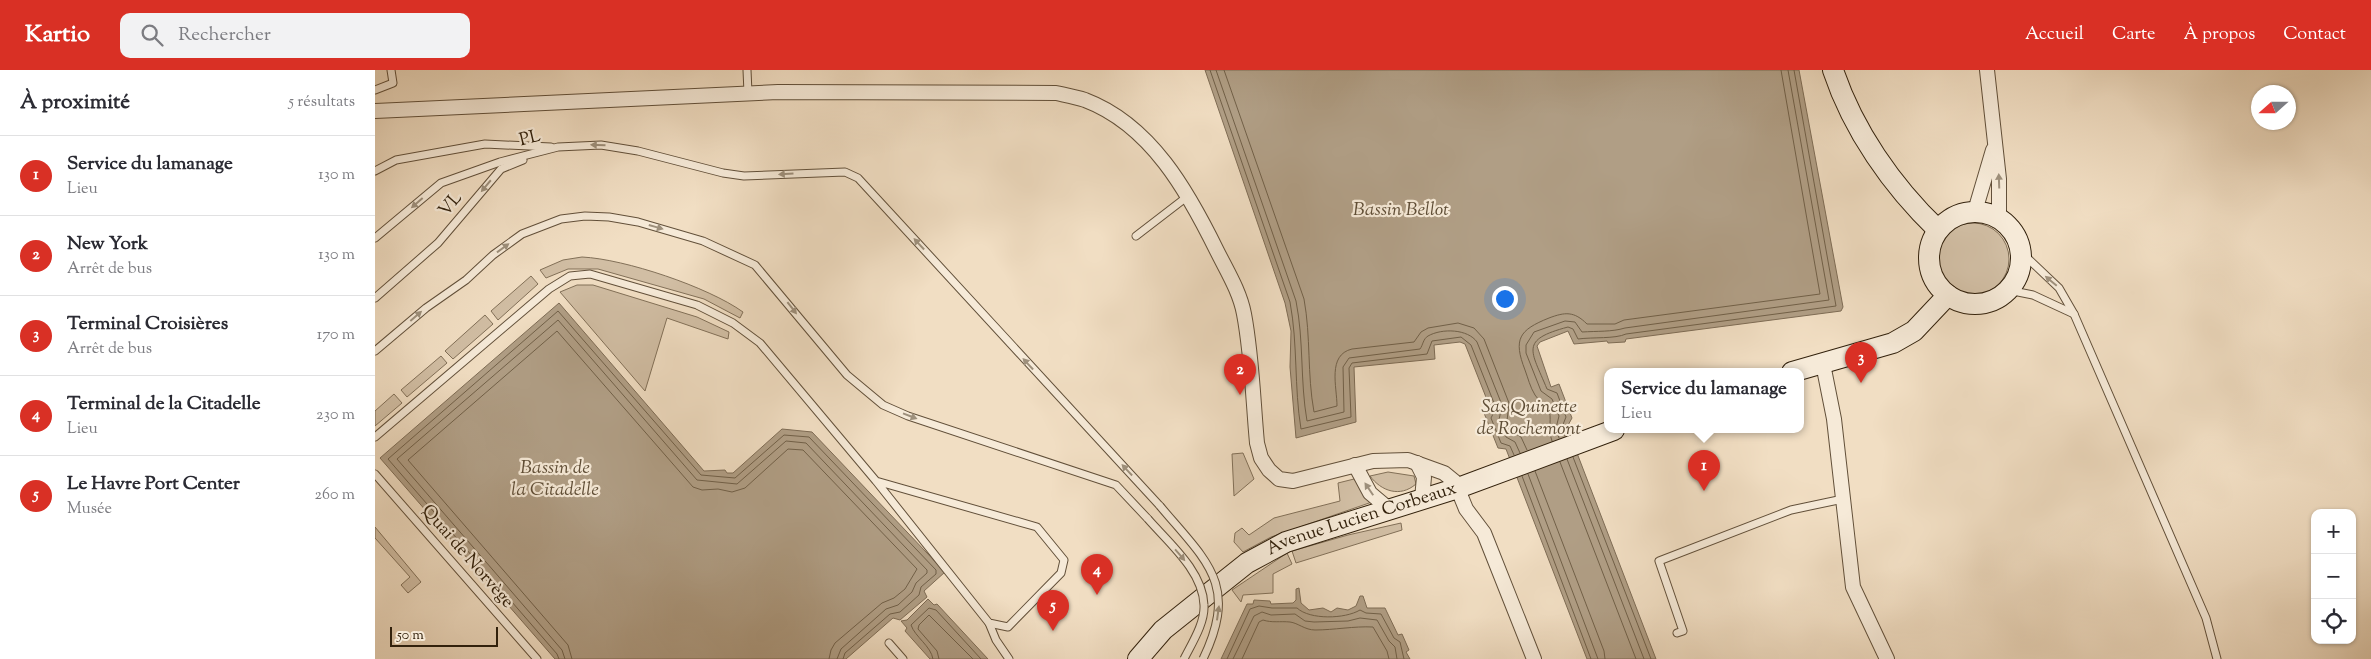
<!DOCTYPE html>
<html lang="fr">
<meta charset="utf-8">
<style>
body{margin:0;font-family:"Sorts Mill Goudy",serif;background:#f2f2f3;color:#2b2b33}
.controls{position:absolute;right:15px;bottom:15px;display:grid;overflow:hidden;border-radius:10px;box-shadow:0 1px 4px #0004}
.controls button{width:45px;height:45px;display:grid;place-items:center;padding:0;border:0;border-bottom:1px solid #e1e1e2;background:#fff;color:#2b2b33;font:25px sans-serif}
.compass{position:absolute;left:1876px;top:15px;width:45px;height:45px;border-radius:50%;background:#fff;box-shadow:0 1px 4px #0004;rotate:249deg}
.scale{position:absolute;left:15px;bottom:12px;width:108px;box-sizing:border-box;padding-left:5px;border:2px solid #32210c;border-top:0;font-size:14px;line-height:18px;white-space:nowrap;color:#32210c;-webkit-text-stroke:4px #f6ead8;paint-order:stroke}
.you{position:absolute;left:1129px;top:228px;width:18px;height:18px;margin:-12px;border:4px solid #fff;border-radius:50%;background:#1a73e8;box-shadow:0 0 0 8px #1a73e833}
.badge{display:grid;place-items:center;width:32px;height:32px;border-radius:50%;background:#d93025;color:#fff;font-size:16px;font-weight:700}
.pin{position:absolute;translate:-50% -41px;filter:drop-shadow(0 1px 2px #0008)}
.pin::after{content:'';position:absolute;top:26px;width:18px;height:15px;background:inherit;clip-path:polygon(0 0,100% 0,50% 100%)}
.popup{position:absolute;left:1229px;top:298px;width:200px;height:65px;box-sizing:border-box;display:grid;place-content:center;border-radius:10px;background:#fff;filter:drop-shadow(0 1px 4px #0005);font-size:16px;white-space:nowrap;color:#7c7c81}
.popup b{font-size:19px;color:#2b2b33}
.popup::after{content:'';position:absolute;left:50%;top:100%;margin-left:-10px;border:10px solid transparent;border-top-color:#fff}
.list{margin:0;padding:0;list-style:none}
h2{display:flex;justify-content:space-between;align-items:center;height:65px;margin:0;padding:0 20px;font-size:21px}
h2 small{font-size:16px;font-weight:400;color:#7c7c81}
.list li{display:grid;grid-template-columns:32px 1fr auto;gap:15px;align-items:center;box-sizing:border-box;height:80px;padding:0 20px;border-top:1px solid #e1e1e2}
.list b{display:block;font-size:19px;white-space:nowrap}
.list p{margin:0;font-size:16px;white-space:nowrap;color:#7c7c81}
.list em{font-size:16px;font-style:normal;color:#7c7c81}
.icon{flex:none;width:28px;height:28px;fill:none;stroke:currentColor;stroke-width:2;stroke-linecap:round;stroke-linejoin:round}
.map{position:relative;flex:none;width:1996px;height:589px;overflow:hidden}
header{display:flex;align-items:center;gap:30px;box-sizing:border-box;height:70px;padding:0 25px;background:#d93025;color:#fff}
header strong{font-size:24px}
nav{display:flex;gap:28px;margin-inline-start:auto;font-size:18px}
.search{width:350px;height:45px;background:#f2f2f3;display:flex;align-items:center;gap:12px;box-sizing:border-box;padding:0 18px;border-radius:10px;color:#7c7c81;font-size:19px}
main{display:flex}
aside{flex:1;background:#fff}
.map>svg:first-child{display:block}
</style>
<header>
<strong>Kartio</strong>
<div class="search"><svg class="icon" aria-label="search" viewBox="0 0 24 24"><circle cx="10" cy="10" r="6"/><path d="M15 15l6 6"/></svg>Rechercher</div>
<nav><a>Accueil</a><a>Carte</a><a>À propos</a><a>Contact</a></nav>
</header>
<main>
<aside>
<h2>À proximité<small>5 résultats</small></h2>
<ul class="list">
<li><span class="badge">1</span><div><b>Service du lamanage</b><p>Lieu</p></div><em>130 m</em></li>
<li><span class="badge">2</span><div><b>New York</b><p>Arrêt de bus</p></div><em>130 m</em></li>
<li><span class="badge">3</span><div><b>Terminal Croisières</b><p>Arrêt de bus</p></div><em>170 m</em></li>
<li><span class="badge">4</span><div><b>Terminal de la Citadelle</b><p>Lieu</p></div><em>230 m</em></li>
<li><span class="badge">5</span><div><b>Le Havre Port Center</b><p>Musée</p></div><em>260 m</em></li>
</ul>
</aside>
<div class="map">
<svg width="1996" height="589" viewBox="0 0 1996 589">
<rect width="100%" height="100%" fill="#f1dec3"/>
<filter id="stains"><feTurbulence type="fractalNoise" baseFrequency=".004" numOctaves="4"/><feColorMatrix values="0 0 0 0 .2 0 0 0 0 .09 0 0 0 0 .02 0 0 0 .5 -.17"/></filter>
<radialGradient id="worn" r=".72"><stop offset=".6" stop-color="#630" stop-opacity="0"/><stop offset="1" stop-color="#630" stop-opacity=".3"/></radialGradient>
<g fill="#d1bea4" stroke="#827058">
<circle cx="1598" cy="189" r="36"/>
<path d="M207,187C250,189 333,217 368,242L365,248L329,229L223,199H193L171,208L165,200L188,190Z"/>
<polygon points="156,206 163,214 123,250 116,241"/>
<polygon points="202,215 218,215 322,247 354,262 353,269 292,248 270,321 185,222"/>
<polygon points="110,245 118,254 78,289 70,281"/>
<polygon points="66,286 72,293 32,327 26,320"/>
<polygon points="19,324 27,333 0,356 0,341"/>
<polygon points="868,383 879,409 859,426 857,384"/>
<path d="M1013,402L1039,406L1041,414C1025,428 1006,421 995,406Z"/>
<polygon points="979,409 997,432 896,467 868,482 859,472 860,463 867,458 874,465 899,448 965,431 963,413"/>
<polygon points="1026,453 1027,460 921,493 917,481 973,465"/>
<polygon points="0,457 46,512 33,523 26,515 35,507 0,468"/>
<polygon points="912,483 917,494 898,504 898,523 868,525 866,532 857,520"/>
</g>
<g fill="#b09e85" stroke="#7e6c55">
<polygon points="830,0 1424,0 1468,237 1466,241 1251,269 1250,272 1233,273 1232,271 1199,274 1193,261 1165,272 1162,276 1176,317 1184,314 1197,348 1192,357 1281,589 1212,589 1131,379 1123,378 1109,343 1116,340 1090,274 1085,272 1059,275 1060,289 979,297 981,352 921,368 915,297 916,261 910,233"/>
<polygon points="184,233 329,401 350,400 352,403 358,403 407,359 437,362 570,502 549,521 552,527 525,550 518,548 471,589 180,589 5,388"/>
<polygon points="924,518 926,533 934,540 948,538 956,542 962,538 973,540 981,536 985,526 988,526 992,538 1010,538 1023,565 1027,564 1034,580 1031,582 1035,589 846,589 872,534 878,534 879,530 895,531 896,534 918,533 921,530 921,519"/>
<polygon points="553,529 559,535 562,534 613,589 555,589 530,561 532,558 526,551 532,550"/>
</g>
<g fill="none" stroke-linecap="round" stroke-linejoin="round">
<g stroke="#716048" stroke-width="1">
<path d="M835,0L915,232C923,275 919,317 926,359L976,347L974,298L977,293L1052,284L1057,271L1086,267L1096,275L1121,338L1116,348L1126,373L1135,376L1139,385"/>
<path d="M841,0L921,231C929,271 925,311 932,351L969,342L968,297L974,288L1045,279C1048,275 1048,269 1053,266C1067,258 1093,259 1102,272L1127,335L1124,350L1131,367L1140,372L1145,383"/>
<path d="M849,0L929,229C936,267 932,304 939,342L962,336C962,317 952,285 977,279L1039,272L1046,262L1053,258L1083,253L1099,258L1109,269L1134,333L1132,351L1136,361L1146,367L1152,380"/>
<path d="M1190,366L1187,357L1191,347L1182,323L1172,319C1156,280 1144,270 1193,257L1198,259L1203,269C1218,267 1240,269 1251,264L1461,236L1419,0"/>
<path d="M1184,368L1181,358L1184,346L1177,329L1166,321L1151,283V275L1159,262L1190,251L1200,252L1207,262C1222,261 1237,262 1250,258L1454,230L1413,0"/>
<path d="M1177,371C1172,358 1178,348 1173,338C1170,332 1163,331 1160,325C1155,317 1153,308 1150,300C1138,269 1144,260 1174,248C1190,242 1199,241 1212,254H1240L1249,250L1445,224L1406,0"/>
<polyline points="1198,387 1276,589"/>
<polyline points="1192,389 1269,589"/>
<polyline points="1185,392 1261,589"/>
<polyline points="1160,401 1229,581 1230,589"/>
<polyline points="1153,404 1223,589"/>
<polyline points="1147,406 1216,589"/>
<polyline points="184,589 182,584 13,389 183,241 326,405 360,408 409,365 434,367 561,500 561,504 546,517 544,525 525,542 515,544 470,583 468,589"/>
<polyline points="190,589 187,580 22,389 183,250 322,410 362,414 411,371 431,373 552,500 552,503 541,513 537,522 523,535 511,539 466,579 462,589"/>
<polyline points="197,589 193,575 33,390 182,261 318,417 327,420 343,419 357,422 370,418 413,379 428,380 542,499 530,519 519,528 507,533 460,573 456,580 454,589"/>
<path d="M558,589C556,576 540,567 536,555L554,538L561,540L606,589"/>
<polyline points="564,589 562,581 543,559 544,555 554,545 598,589"/>
<path d="M852,589L875,539L884,536L897,538H922C935,550 970,549 985,540L991,543L1006,544L1019,568L1025,572L1029,589"/>
<polyline points="858,589 879,546 887,542 896,545 920,544 930,551 939,552 973,551 985,548 1002,550 1014,571 1020,577 1022,589"/>
<path d="M867,589L884,552L888,550C897,553 905,551 915,552C923,553 930,560 940,560C959,560 979,556 998,557L1012,581L1014,589"/>
</g>
<defs>
<g id="lane">
<polyline points="372,0 373,23"/>
<polyline points="0,20 18,13 16,0"/>
<polyline points="0,101 21,90 110,74 176,77"/>
<polyline points="761,166 813,126"/>
<polyline points="0,168 66,113 125,92 183,77 226,75 263,81 348,103 369,106 470,102 483,108 785,436"/>
<polyline points="1646,182 1684,218 1699,244 1831,548 1842,589"/>
<polyline points="1633,220 1658,225 1699,244"/>
<polyline points="0,228 63,173 126,99 148,90"/>
<polyline points="0,281 51,238 91,210 118,185 147,164 186,149 210,146 234,147 263,152 328,171 380,195 472,305 508,335 533,346 741,415 773,449"/>
<polyline points="0,367 174,219 195,206 215,204 322,235 358,253 385,273 501,411 614,553 633,557 686,503 689,490 662,457 501,411"/>
<polyline points="0,404 162,589"/>
<polyline points="614,553 621,570 634,589"/>
<polyline points="1302,563 1308,561 1284,491 1416,440 1468,429"/>
<polyline points="514,573 528,589"/>
</g>
<g id="street">
<polyline points="1612,0 1624,109 1624,148"/>
<path d="M0,41L403,22L681,23C690,25 701,27 710,30C776,55 813,122 842,181C852,201 865,222 869,244C877,286 878,330 882,373L886,388L894,400L904,409L918,411L998,391L1033,390L1069,403L1080,412L1091,439L1109,463L1159,589"/>
<polyline points="1600,141 1618,80"/>
<polyline points="1448,294 1459,349 1478,517 1512,589"/>
<polyline points="1042,393 1049,407 1047,429"/>
<polyline points="980,395 995,423 1014,439"/>
</g>
<g id="secondary">
<path d="M1458,0C1478,60 1517,116 1563,160"/>
<circle cx="1600" cy="188" r="46"/>
<polyline points="1417,302 1518,273 1539,261 1573,225"/>
<path id="s1" d="M763,589L788,560L818,536L872,493L911,472L1083,418L1239,360"/>
</g>
</defs>
<use href="#lane" stroke="#62503a" stroke-width="9"/>
<use href="#street" stroke="#62503a" stroke-width="16"/>
<use href="#secondary" stroke="#32210c" stroke-width="22"/>
<use href="#lane" stroke="#f6ead8" stroke-width="7"/>
<use href="#street" stroke="#f6ead8" stroke-width="14"/>
<use href="#secondary" stroke="#f6ead8" stroke-width="20"/>
<defs>
<g id="lane-bridge">
<path d="M785,436C832,492 864,514 828,589"/>
<path d="M773,449C793,472 828,501 829,535C830,553 817,573 809,589"/>
</g>
</defs>
<use href="#lane-bridge" stroke="#62503a" stroke-width="9" stroke-linecap="butt"/>
<use href="#lane-bridge" stroke="#f6ead8" stroke-width="7"/>
</g>
<defs><path id="oneway-solid" d="M-6-.8H1V-3.2L6.5 0L1 3.2V.8H-6Z" transform="scale(1.25)"/></defs>
<g fill="#9e907c">
<use href="#oneway-solid" transform="translate(223 75) rotate(-178)"/>
<use href="#oneway-solid" transform="translate(411 104) rotate(177)"/>
<use href="#oneway-solid" transform="translate(1624 111) rotate(-92)"/>
<use href="#oneway-solid" transform="translate(111 116) rotate(130)"/>
<use href="#oneway-solid" transform="translate(42 133) rotate(139)"/>
<use href="#oneway-solid" transform="translate(281 157) rotate(16)"/>
<use href="#oneway-solid" transform="translate(544 174) rotate(-133)"/>
<use href="#oneway-solid" transform="translate(128 178) rotate(-36)"/>
<use href="#oneway-solid" transform="translate(1676 211) rotate(-140)"/>
<use href="#oneway-solid" transform="translate(417 238) rotate(52)"/>
<use href="#oneway-solid" transform="translate(41 246) rotate(-41)"/>
<use href="#oneway-solid" transform="translate(653 294) rotate(-133)"/>
<use href="#oneway-solid" transform="translate(535 346) rotate(21)"/>
<use href="#oneway-solid" transform="translate(752 400) rotate(-133)"/>
<use href="#oneway-solid" transform="translate(994 419) rotate(-124)"/>
<use href="#oneway-solid" transform="translate(805 485) rotate(49)"/>
<use href="#oneway-solid" transform="translate(843 543) rotate(-82)"/>
</g>
<g text-anchor="middle" dominant-baseline="central" stroke-width="4.5" stroke-linejoin="round" paint-order="stroke">
<g font-size="18" fill="#32210c" stroke="#f6ead8">
<text transform="translate(155 69) rotate(-14)">PL</text>
<text transform="translate(76 135) rotate(-50)">VL</text>
<text stroke="none"><textPath href="#s1" startOffset="269">Avenue Lucien Corbeaux</textPath></text>
<text transform="translate(92 487) rotate(49)">Quai de Norvège</text>
</g>
<g font-size="19" font-style="italic" fill="#5e4d36" stroke="#f6ead8">
<text x="1026" y="140">Bassin Bellot</text>
<text x="1154" y="337">Sas Quinette<tspan x="1154" dy="22">de Rochemont</tspan></text>
<text x="180" y="398">Bassin de<tspan x="180" dy="22">la Citadelle</tspan></text>
</g>
</g>
<rect width="100%" height="100%" filter="url(#stains)"/>
<rect width="100%" height="100%" fill="url(#worn)"/>
</svg>
<div class="controls">
<button>+</button>
<button>−</button>
<button><svg class="icon" aria-label="locate" viewBox="0 0 24 24"><circle cx="12" cy="12" r="6"/><path d="M12 2v4M12 18v4M2 12h4M18 12h4"/></svg></button>
</div>
<svg class="compass" viewBox="-18 -18 36 36"><path d="M0-13l5 13h-10z" fill="#e53935"/><path d="M0 13l5-13h-10z" fill="#7c7c81"/></svg>
<div class="scale">50 m</div>
<div class="you"></div>
<div class="pin badge" style="left:1329px;top:421px">1</div>
<div class="popup"><b>Service du lamanage</b>Lieu</div>
<div class="pin badge" style="left:865px;top:325px">2</div>
<div class="pin badge" style="left:1486px;top:313px">3</div>
<div class="pin badge" style="left:722px;top:525px">4</div>
<div class="pin badge" style="left:678px;top:561px">5</div>
</div>
</main>
